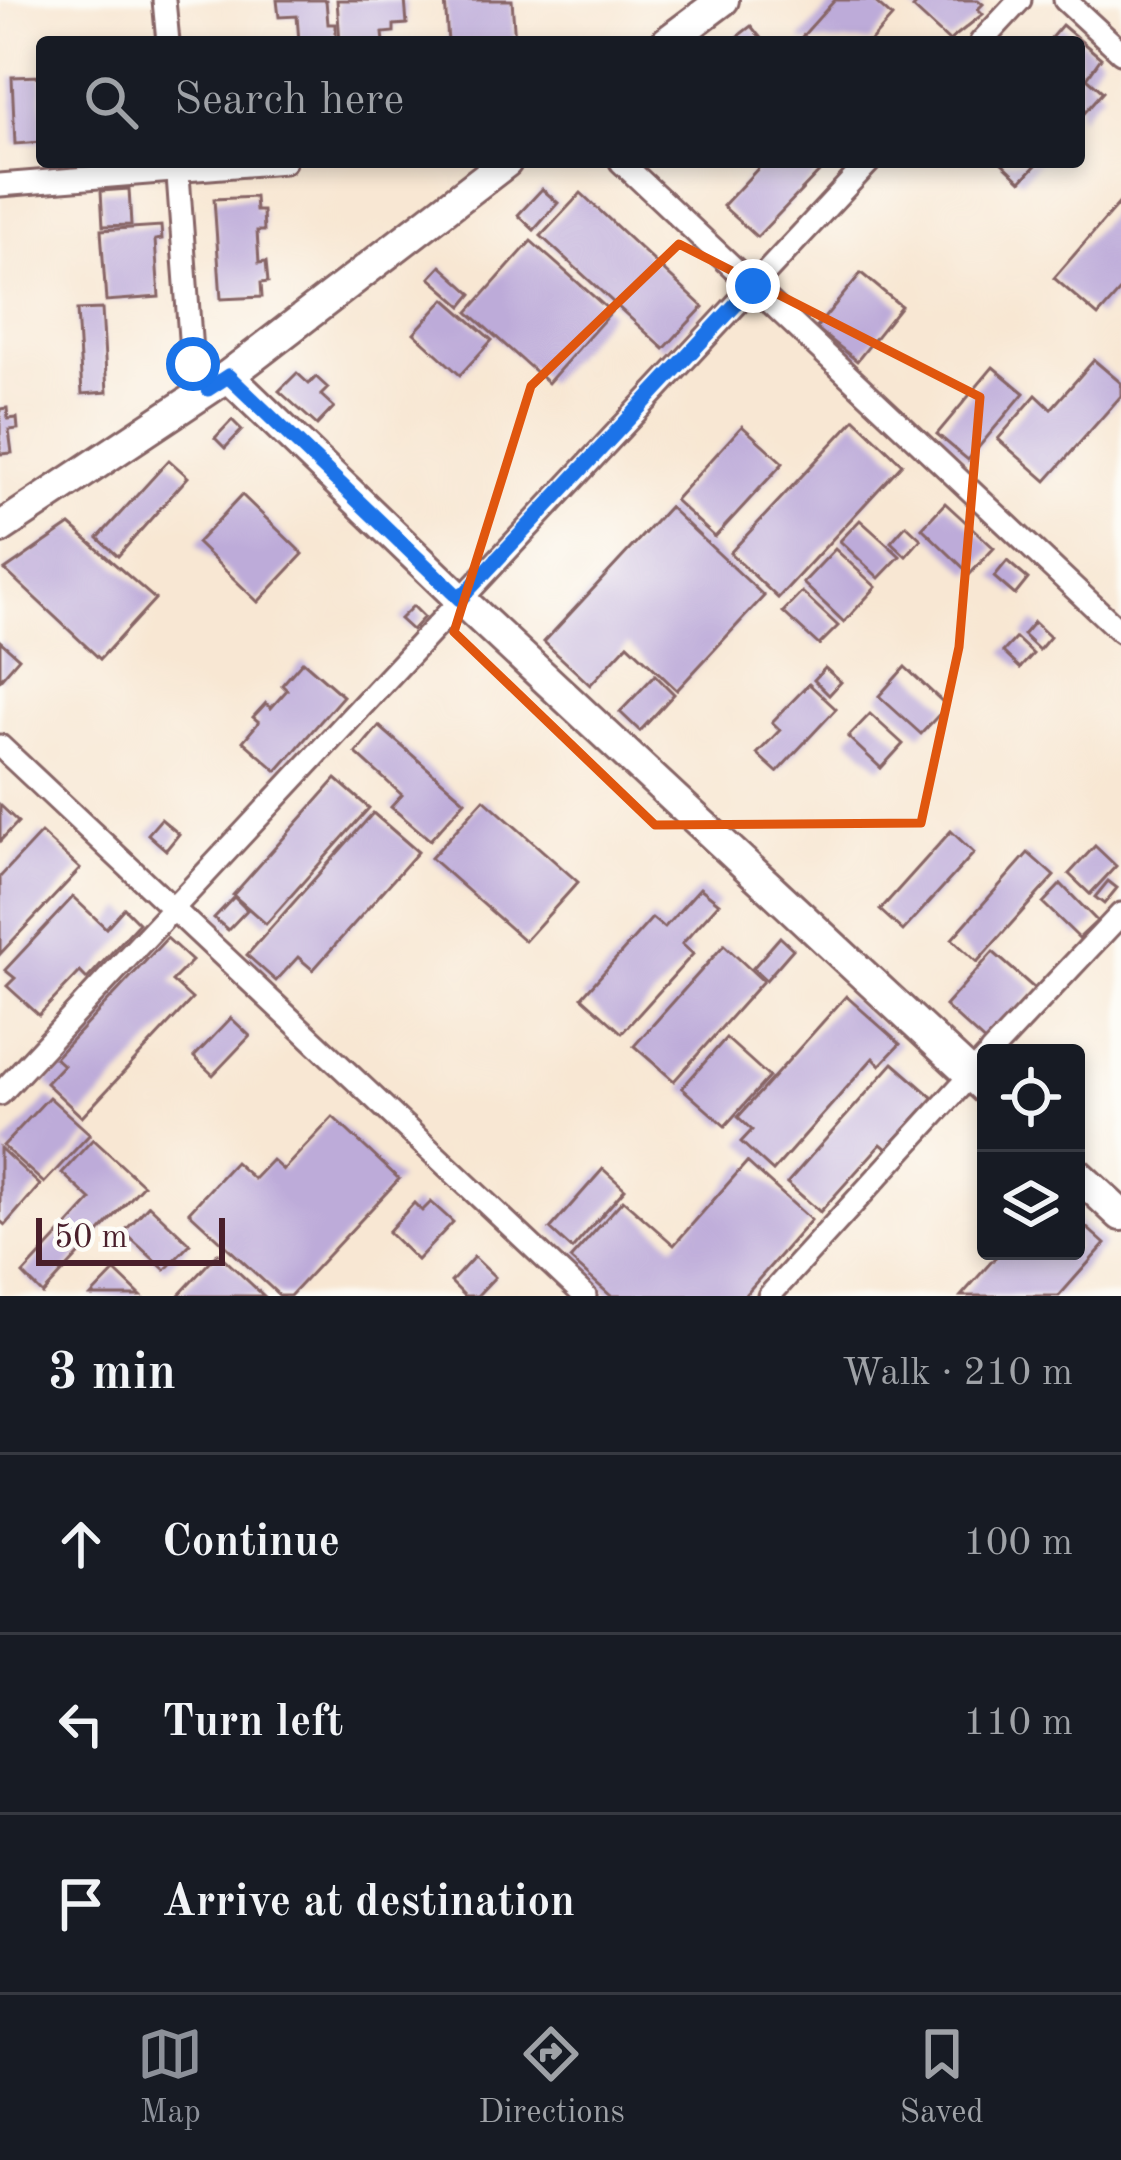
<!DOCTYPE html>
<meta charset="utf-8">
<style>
body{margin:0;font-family:"Old Standard TT",serif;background:#20242c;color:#f1f3f6}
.controls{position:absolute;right:36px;bottom:36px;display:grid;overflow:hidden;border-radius:12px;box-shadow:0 6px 18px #0003}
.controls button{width:108px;height:108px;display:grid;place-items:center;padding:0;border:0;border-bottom:3px solid #363941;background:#171b24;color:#f1f3f6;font:60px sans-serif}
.scale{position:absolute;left:36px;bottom:30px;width:189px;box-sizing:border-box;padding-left:12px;border:6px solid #4a1f2b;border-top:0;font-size:33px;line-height:42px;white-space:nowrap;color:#4a1f2b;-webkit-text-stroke:9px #fdfcf7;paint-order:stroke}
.stop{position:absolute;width:36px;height:36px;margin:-27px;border:9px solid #1a73e8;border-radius:50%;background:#fff}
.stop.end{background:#1a73e8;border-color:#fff;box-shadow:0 3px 12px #0008}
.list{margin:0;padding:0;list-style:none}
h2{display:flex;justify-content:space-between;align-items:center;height:156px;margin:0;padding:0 48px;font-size:51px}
h2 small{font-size:39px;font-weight:400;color:#9ea1a6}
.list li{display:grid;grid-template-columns:78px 1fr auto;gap:36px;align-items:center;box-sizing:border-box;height:180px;padding:0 48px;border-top:3px solid #363941}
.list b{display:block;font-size:45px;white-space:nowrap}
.list em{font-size:39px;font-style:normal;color:#9ea1a6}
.icon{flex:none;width:66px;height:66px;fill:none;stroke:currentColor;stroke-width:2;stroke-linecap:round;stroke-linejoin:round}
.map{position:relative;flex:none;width:1121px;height:1296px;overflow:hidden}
.search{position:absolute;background:#171b24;box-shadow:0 6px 18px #0003;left:36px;right:36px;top:36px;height:132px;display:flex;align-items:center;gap:30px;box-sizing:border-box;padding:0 42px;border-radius:12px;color:#9ea1a6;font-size:45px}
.sheet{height:696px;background:#171b24}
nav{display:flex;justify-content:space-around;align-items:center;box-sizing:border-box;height:168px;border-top:3px solid #363941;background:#171b24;font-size:33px;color:#9ea1a6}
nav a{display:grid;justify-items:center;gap:6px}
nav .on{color:#8c9099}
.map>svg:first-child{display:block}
</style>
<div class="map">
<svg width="1121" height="1296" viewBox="0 0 1121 1296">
<rect width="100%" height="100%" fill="#fdfcf7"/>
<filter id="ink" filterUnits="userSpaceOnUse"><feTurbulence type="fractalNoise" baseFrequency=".00833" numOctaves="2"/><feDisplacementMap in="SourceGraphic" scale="24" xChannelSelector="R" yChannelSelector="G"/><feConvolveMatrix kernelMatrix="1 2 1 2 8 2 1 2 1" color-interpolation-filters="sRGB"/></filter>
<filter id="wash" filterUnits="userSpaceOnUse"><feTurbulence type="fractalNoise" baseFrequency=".004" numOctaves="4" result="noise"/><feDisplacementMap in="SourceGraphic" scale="48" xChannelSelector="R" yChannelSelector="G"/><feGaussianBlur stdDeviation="2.7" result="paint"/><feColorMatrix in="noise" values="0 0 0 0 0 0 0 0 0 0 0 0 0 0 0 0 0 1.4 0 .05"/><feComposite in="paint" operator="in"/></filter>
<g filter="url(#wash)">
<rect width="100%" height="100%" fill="#f8e7d3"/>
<g id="blocks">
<g fill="#bdabd9">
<polygon points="277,0 326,0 328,24 336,24 336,39 299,41 297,16 279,17"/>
<polygon points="337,0 405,0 407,24 394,25 394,32 383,33 384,42 340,42"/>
<polygon points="445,0 512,0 515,42 448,42"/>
<polygon points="835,0 873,0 892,17 870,42 804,42 800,39"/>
<polygon points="920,0 978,0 983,4 978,9 983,14 949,41 913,8"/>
<polygon points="1062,25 1101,58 1087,78 1103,92 1079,119 1079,42 1050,39"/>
<polygon points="751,26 764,42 730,42"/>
<polygon points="42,76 42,142 15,144 12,77"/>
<polygon points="764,162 812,162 821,170 757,237 723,206"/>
<polygon points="1001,162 1039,162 1021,181"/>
<polygon points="129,189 131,225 103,226 101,191"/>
<polygon points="542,189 558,203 534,230 518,215"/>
<polygon points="581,193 703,307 664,349 541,236"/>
<polygon points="255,197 256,211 263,211 264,231 257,231 259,263 266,262 268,282 261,283 262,297 221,299 214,199"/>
<polygon points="1121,201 1121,290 1098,316 1054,278"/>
<polygon points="161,226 162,239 155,240 159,297 106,301 101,230"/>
<polygon points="531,241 611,312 548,383 468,312"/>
<polygon points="441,266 472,294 462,306 430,278"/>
<polygon points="861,273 901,306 857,361 816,328"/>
<polygon points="445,299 492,340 460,375 414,333"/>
<polygon points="102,309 107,392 82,394 77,310"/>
<polygon points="1094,360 1121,383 1121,396 1046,481 998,439 1036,395 1051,409"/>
<polygon points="993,367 1024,393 968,460 937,434"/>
<polygon points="297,373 309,384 316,377 328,388 321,395 334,407 317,425 279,391"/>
<polygon points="7,408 8,419 17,418 18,429 9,430 12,453 0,454 0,409"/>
<polygon points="855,419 902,464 778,598 730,553"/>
<polygon points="232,420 242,430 225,448 215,438"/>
<polygon points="742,426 783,463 715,537 675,500"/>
<polygon points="169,460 188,477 118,556 98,538"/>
<polygon points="242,495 303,554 258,602 197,543"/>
<polygon points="945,503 994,548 970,574 922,528"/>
<polygon points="669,507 764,596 677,690 628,644 590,685 544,642"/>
<polygon points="860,520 900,556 879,578 840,541"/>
<polygon points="70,525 155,599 100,659 5,570"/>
<polygon points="906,525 921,539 906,556 891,542"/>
<polygon points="835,549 876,587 844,622 803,583"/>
<polygon points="1007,561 1028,579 1015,595 994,577"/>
<polygon points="802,592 838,626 819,645 783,612"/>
<polygon points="413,606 424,617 412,630 400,619"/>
<polygon points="1034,622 1050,637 1039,650 1023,635"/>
<polygon points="1016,638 1033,654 1020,668 1003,652"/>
<polygon points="0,641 19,658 0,680"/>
<polygon points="303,661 343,696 277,771 243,741 259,722 253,717 266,703 271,708 287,690 282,685"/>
<polygon points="905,667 947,706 921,734 879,696"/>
<polygon points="825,668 841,682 829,695 814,680"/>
<polygon points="655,675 674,694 640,731 620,712"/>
<polygon points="809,684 836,709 777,772 757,754 780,730 772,722"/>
<polygon points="870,714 903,744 881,768 848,737"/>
<polygon points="379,726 465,801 430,840 391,807 402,795 356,753"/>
<polygon points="336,779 369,808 266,924 233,895"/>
<polygon points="484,799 578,882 525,941 431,858"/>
<polygon points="0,805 18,822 0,841"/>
<polygon points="373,813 418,852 313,970 298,957 276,981 247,955"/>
<polygon points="161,819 179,834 166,850 148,834"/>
<polygon points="951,831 974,853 903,931 880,910"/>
<polygon points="41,833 80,869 0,954 0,877"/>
<polygon points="1095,846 1116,866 1090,894 1069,874"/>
<polygon points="1028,853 1054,876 977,962 952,939"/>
<polygon points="1108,881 1117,888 1104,904 1095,897"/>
<polygon points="1061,884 1097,921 1079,938 1043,903"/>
<polygon points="700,888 719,903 682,944 693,954 622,1033 582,997 652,918 664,928"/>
<polygon points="73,897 106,928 124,908 139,923 87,979 80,972 39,1015 7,986 15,978 5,970"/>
<polygon points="234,897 247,910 228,930 214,918"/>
<polygon points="780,937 793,949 766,980 753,968"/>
<polygon points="167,938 192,961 172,981 192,999 82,1117 46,1083 63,1065 55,1058"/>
<polygon points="724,945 763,981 674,1081 634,1046"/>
<polygon points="993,952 1035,989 987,1044 945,1006"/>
<polygon points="846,996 900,1044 880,1065 873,1058 773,1171 741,1142 752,1130 738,1117"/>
<polygon points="231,1018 250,1036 213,1075 194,1057"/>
<polygon points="726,1038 769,1077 725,1126 682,1088"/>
<polygon points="893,1063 933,1098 887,1149 881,1144 820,1212 787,1183"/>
<polygon points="49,1097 90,1134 44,1183 3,1146"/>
<polygon points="333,1117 399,1179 290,1296 280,1296 189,1212 235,1162 254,1179 272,1160 283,1170"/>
<polygon points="93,1139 143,1185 43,1294 23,1274 91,1200 62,1173"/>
<polygon points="0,1148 40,1185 5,1225 0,1221"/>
<polygon points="747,1162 811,1220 744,1296 611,1296 570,1259 623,1200 674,1245"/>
<polygon points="603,1169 625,1189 572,1249 550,1229"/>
<polygon points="431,1202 453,1222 417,1260 388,1232 414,1203 422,1211"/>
<polygon points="149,1205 190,1244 165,1270 124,1232"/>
<polygon points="1076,1218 1105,1244 1059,1296 961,1296 1001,1251 1076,1251"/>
<polygon points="218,1253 264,1296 178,1296"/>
<polygon points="474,1257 495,1277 477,1296 465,1296 451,1282"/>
<polygon points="115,1271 141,1296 91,1296"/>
</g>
</g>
</g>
<g filter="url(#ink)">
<use href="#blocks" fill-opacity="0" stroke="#876566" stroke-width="3"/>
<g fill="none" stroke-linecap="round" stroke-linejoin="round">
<defs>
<g id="street">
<polyline points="164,0 168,42"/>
<polyline points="1065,0 1121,52"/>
<polyline points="981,42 1020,0"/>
<polyline points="177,162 192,365 208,389"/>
<polyline points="621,162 1121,632"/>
<polyline points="0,185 284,162"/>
<polyline points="0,746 585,1296"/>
<polyline points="990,1053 1121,914"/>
<polyline points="0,1094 869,162"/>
<polyline points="769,1296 986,1058"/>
</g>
<g id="secondary">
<polyline points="667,42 723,0"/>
<polyline points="228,376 460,599 986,1089"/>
<polyline points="0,528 228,376 506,162"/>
<polyline points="1076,1173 1121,1215"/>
</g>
</defs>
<use href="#street" stroke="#876566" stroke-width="27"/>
<use href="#secondary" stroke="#876566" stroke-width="36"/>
<use href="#street" stroke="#fff" stroke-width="21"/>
<use href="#secondary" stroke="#fff" stroke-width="30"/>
</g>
</g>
<g fill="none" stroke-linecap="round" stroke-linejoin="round" filter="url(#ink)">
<polyline stroke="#1a73e8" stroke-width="15" points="193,364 208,389 228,376 460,599 753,286"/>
</g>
<path fill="none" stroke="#e0560e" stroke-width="9" stroke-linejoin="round" d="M679,244L980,397L959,647L921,823L655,825L454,632L531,386Z"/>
</svg>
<div class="controls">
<button><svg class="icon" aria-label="locate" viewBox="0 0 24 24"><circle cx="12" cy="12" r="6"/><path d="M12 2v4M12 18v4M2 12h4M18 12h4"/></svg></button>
<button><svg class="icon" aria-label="layers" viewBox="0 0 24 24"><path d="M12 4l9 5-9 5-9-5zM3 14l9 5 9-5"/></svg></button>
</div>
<div class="scale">50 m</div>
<div class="stop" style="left:193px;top:364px"></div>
<div class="stop end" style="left:753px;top:286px"></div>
<div class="search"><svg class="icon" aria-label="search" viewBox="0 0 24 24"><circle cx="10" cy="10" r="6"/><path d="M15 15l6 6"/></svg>Search here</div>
</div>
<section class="sheet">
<h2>3 min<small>Walk · 210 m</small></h2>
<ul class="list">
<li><svg class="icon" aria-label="ahead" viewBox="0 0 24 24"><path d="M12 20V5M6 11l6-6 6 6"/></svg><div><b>Continue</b></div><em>100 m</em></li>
<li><svg class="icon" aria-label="left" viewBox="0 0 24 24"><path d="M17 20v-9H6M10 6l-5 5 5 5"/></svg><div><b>Turn left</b></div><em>110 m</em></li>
<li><svg class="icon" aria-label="arrive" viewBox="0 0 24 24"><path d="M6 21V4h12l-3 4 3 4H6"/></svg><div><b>Arrive at destination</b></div></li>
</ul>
</section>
<nav>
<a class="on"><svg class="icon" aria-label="map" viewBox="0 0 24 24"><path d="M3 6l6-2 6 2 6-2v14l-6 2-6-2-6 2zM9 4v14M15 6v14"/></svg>Map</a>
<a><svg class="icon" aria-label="directions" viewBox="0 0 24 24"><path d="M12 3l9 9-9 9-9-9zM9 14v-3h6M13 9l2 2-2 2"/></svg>Directions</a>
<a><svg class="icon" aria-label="saved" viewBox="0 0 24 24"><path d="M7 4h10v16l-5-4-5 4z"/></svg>Saved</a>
</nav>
